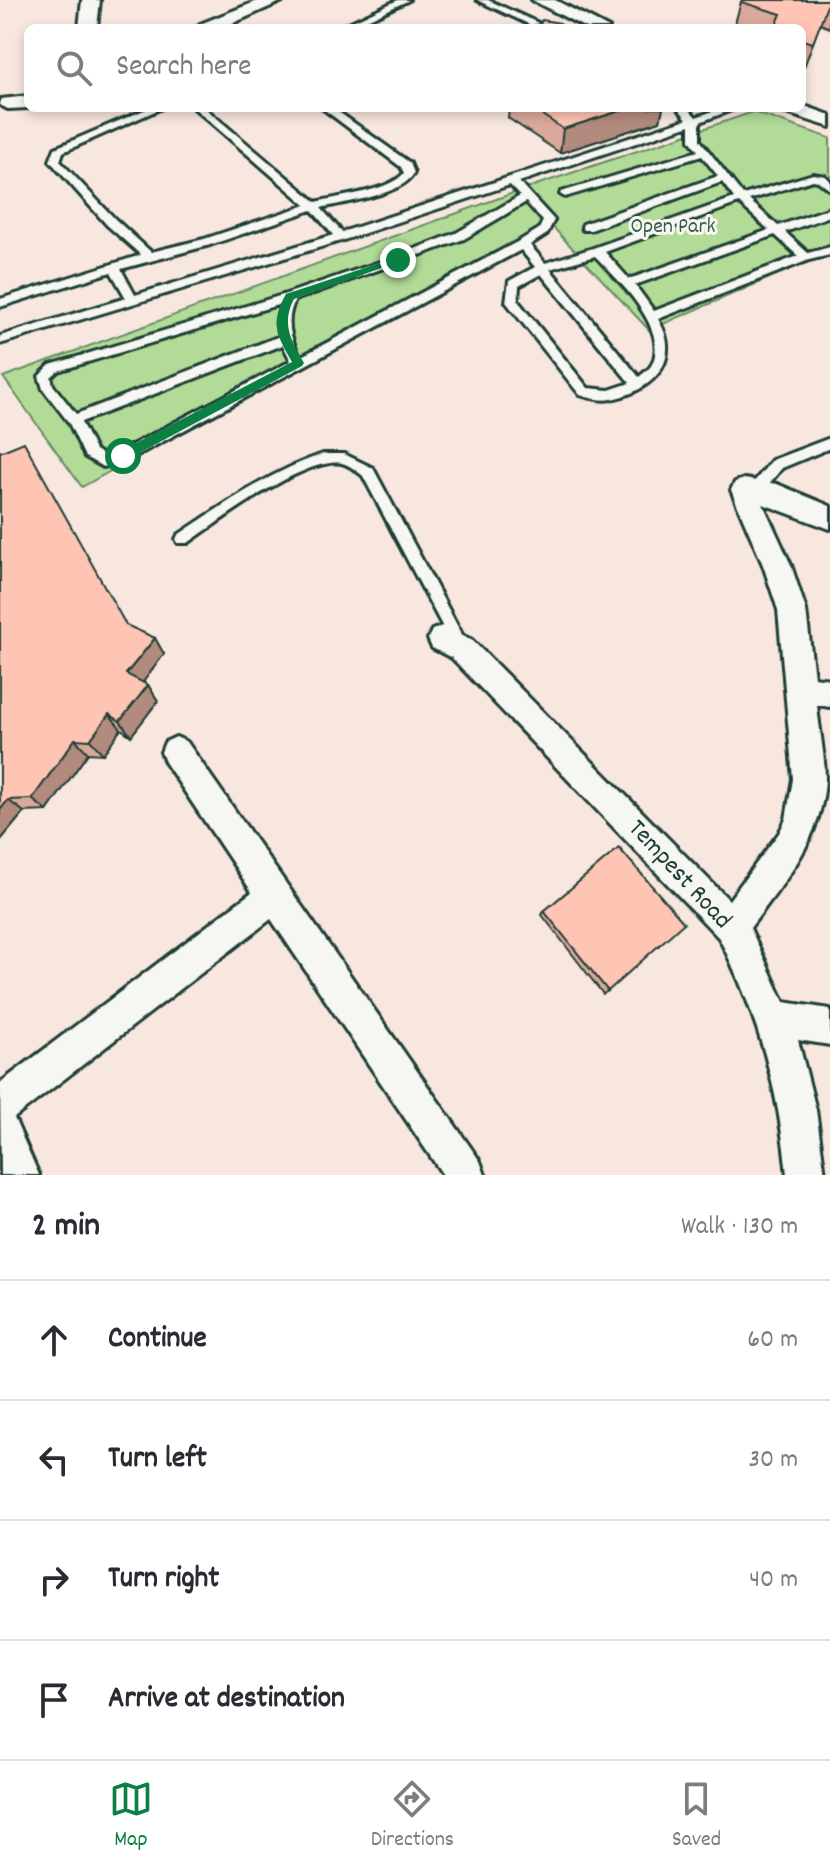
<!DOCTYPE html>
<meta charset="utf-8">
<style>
body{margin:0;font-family:Dekko,sans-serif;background:#f2f2f3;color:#2b2b33}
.stop{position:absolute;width:24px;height:24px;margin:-18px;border:6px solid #0b8043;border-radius:50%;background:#fff}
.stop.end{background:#0b8043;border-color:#fff;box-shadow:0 2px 8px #0008}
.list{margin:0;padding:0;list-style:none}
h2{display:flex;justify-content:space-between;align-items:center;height:104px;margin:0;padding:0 32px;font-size:34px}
h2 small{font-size:26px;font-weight:400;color:#7c7c81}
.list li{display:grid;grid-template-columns:52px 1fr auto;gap:24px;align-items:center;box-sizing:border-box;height:120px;padding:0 32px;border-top:2px solid #e1e1e2}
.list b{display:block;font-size:30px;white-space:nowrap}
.list em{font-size:26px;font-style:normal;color:#7c7c81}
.icon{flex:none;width:44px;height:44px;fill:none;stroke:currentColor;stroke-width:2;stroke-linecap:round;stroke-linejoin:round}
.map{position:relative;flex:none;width:830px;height:1175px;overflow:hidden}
.search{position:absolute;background:#fff;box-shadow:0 4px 12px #0003;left:24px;right:24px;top:24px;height:88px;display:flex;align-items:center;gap:20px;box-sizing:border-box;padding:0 28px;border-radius:12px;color:#7c7c81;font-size:30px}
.sheet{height:584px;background:#fff}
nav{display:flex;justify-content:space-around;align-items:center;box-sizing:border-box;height:112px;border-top:2px solid #e1e1e2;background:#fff;font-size:22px;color:#7c7c81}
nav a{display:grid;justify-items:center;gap:4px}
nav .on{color:#0b8043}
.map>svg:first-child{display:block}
</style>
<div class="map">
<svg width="830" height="1175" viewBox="0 0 830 1175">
<rect width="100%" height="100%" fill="#f8e7df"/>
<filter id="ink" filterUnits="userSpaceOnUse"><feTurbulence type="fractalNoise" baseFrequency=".0125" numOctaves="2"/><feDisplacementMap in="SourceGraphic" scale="16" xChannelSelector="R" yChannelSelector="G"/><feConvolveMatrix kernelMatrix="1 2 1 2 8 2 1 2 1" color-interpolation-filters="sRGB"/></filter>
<g filter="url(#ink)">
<polygon fill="#b1db97" stroke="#688c66" stroke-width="2" points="753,112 830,138 830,252 649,330 550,224 82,487 3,377 527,188"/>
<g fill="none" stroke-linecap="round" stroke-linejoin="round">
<defs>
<g id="lane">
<polygon points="398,0 409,0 350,28 338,28"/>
<polygon points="477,0 488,0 549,28 537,28"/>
<path d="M149,108H162L63,152L60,161L115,219L151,252L204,239L306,205L194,108H205L316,202C339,196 390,191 404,173L401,167L322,108H333L410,163L414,173C403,195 345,202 321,208L342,232L687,119L678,108H688L696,117L722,108H737L700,122V140L743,195L813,174L825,176L830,181V190L818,181L813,180L749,200L778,226L830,208V216L785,232L808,253L830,247V255L809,260L658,319C663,328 668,338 667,349C667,377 636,395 611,399C601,401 589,398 580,395L506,302L509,281L535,267L521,250L128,460L103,467L85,457L69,423L43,389L39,376L50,365L286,294L394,257L456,233L520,196L510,185L344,240L0,344V336L126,298L111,272L0,307V299L141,255L107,225L50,161L55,148ZM690,125V140L698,151L561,192L560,194L565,197L702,156L718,176L583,224L582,227L583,230H591L722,182L734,198L593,248L545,263L530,245L547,234L554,220L519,182ZM526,202L543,221L539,229L519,241L300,357C290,337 285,321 295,300L464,239ZM739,203L769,230L629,279L605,252ZM312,210L333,235L135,295L121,269L210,245ZM775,235L798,256L654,311L635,285ZM595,256C616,278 670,328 652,364C650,369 643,373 639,377L550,269ZM541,274L630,383L609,390L588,388L518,301L519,286ZM281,304L277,323L280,336L76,414L53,385L51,377L58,371ZM283,345L291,361L119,452L105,456L95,450L81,422Z"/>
<polygon points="830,438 830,448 782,468 759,496 749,496 747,492 749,488 772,460"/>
<path d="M323,454H344L373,468L466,642L468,647L466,652L461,654L456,652L363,476C357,471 350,465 342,463C303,457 220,521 188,543H178L176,539L178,535C225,504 269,472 323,454Z"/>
</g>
<g id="street">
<polygon points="82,0 100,0 97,28 79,28"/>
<polygon points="260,0 285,0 222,28 197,28 200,24"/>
<polygon points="532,0 555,0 609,28 586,28"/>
<polygon points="28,96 28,108 8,109 0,105 1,99"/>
<polygon points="802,105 830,115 830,127 783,112 780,108 802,108"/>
<path d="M744,479L777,484L830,506V529L763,504L791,565L806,610L814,677L830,679V707L817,705C819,729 825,755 825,780C822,839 784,882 750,928L784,1002L830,1009V1045L798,1040L816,1110L825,1175H787C779,1090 758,1014 719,938L452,658L432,648L428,639L432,630L442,626L472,640L729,900L779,833L786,819L793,779L778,610L763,565L731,490L735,482Z"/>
<polygon points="176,737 187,742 480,1161 485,1175 443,1175 271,919 14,1118 39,1175 1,1175 0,1083 252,892 165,762 161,752 165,742"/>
</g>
</defs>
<use href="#lane" stroke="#1f3d34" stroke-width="6"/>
<use href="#street" stroke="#1f3d34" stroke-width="6"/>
<use href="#lane" fill="#f6f6f2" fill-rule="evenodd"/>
<use href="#street" fill="#f6f6f2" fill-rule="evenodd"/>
</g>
<g fill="#daa99b" stroke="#1f3d34" stroke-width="2">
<polygon points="830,0 830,28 820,24 804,67 802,67 802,28 737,28 734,27 741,2"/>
<polygon points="509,108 663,108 660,121 560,153 508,118"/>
<polygon points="0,452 126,625 164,654 143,682 148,685 158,701 131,736 121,729 103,754 88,753 47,811 24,812 0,841"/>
<polygon points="544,911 608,991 603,994 542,915"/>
</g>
<g fill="#b28a7e" stroke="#1f3d34" stroke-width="2">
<polygon points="629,108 663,108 660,121 560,153 563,129"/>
<polygon points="155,638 164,654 137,690 126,674"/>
<polygon points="148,685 158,701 131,736 120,721"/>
<polygon points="109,714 121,729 103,754 90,740"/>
<polygon points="75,739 88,753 47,811 32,799"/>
<polygon points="8,800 24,812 0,841 0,810"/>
</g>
<g fill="#fec5b4" stroke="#1f3d34" stroke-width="2">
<polygon points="742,0 829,0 813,43 802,40 802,28 775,28 781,14 741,2"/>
<polygon points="542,20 560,23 565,28 524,28 540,24"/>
<polygon points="532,108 629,108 563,129"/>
<polygon points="24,442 126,625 155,638 126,674 148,685 120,721 109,714 90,740 75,739 32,799 8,800 0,810 0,452"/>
<polygon points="619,848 684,923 608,991 544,911"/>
</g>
</g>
<path fill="#0b8043" d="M395,258L404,260L294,299C281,324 291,341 304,363L302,366L128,459H119V452L292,362C276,334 270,323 286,294Z"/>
<g text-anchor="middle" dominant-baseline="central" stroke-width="6" stroke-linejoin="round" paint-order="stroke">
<g font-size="22" fill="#3c5d48" stroke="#f6f6f2">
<text x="673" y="227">Open Park</text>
</g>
<g font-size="26" fill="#1f3d34" stroke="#f6f6f2">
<text transform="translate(679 875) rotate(47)">Tempest Road</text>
</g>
</g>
</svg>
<div class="stop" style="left:123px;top:456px"></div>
<div class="stop end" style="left:398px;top:260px"></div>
<div class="search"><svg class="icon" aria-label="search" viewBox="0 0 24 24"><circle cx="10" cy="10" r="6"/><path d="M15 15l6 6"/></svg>Search here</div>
</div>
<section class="sheet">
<h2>2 min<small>Walk · 130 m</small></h2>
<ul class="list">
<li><svg class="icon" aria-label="ahead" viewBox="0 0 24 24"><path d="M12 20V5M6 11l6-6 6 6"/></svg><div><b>Continue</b></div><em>60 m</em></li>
<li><svg class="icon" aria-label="left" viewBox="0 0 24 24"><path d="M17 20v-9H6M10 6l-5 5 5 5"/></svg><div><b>Turn left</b></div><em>30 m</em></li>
<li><svg class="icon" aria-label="right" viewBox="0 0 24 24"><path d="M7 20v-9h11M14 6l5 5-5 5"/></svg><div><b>Turn right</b></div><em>40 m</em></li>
<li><svg class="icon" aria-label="arrive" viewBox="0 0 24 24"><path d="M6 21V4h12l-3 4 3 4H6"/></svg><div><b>Arrive at destination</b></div></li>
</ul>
</section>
<nav>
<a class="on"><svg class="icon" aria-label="map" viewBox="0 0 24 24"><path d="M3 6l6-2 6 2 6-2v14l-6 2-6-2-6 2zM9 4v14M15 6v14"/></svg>Map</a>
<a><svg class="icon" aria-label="directions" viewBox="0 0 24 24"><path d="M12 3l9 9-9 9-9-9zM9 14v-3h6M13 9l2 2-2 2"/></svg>Directions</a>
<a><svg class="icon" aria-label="saved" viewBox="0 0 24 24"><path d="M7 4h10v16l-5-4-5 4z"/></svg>Saved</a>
</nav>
